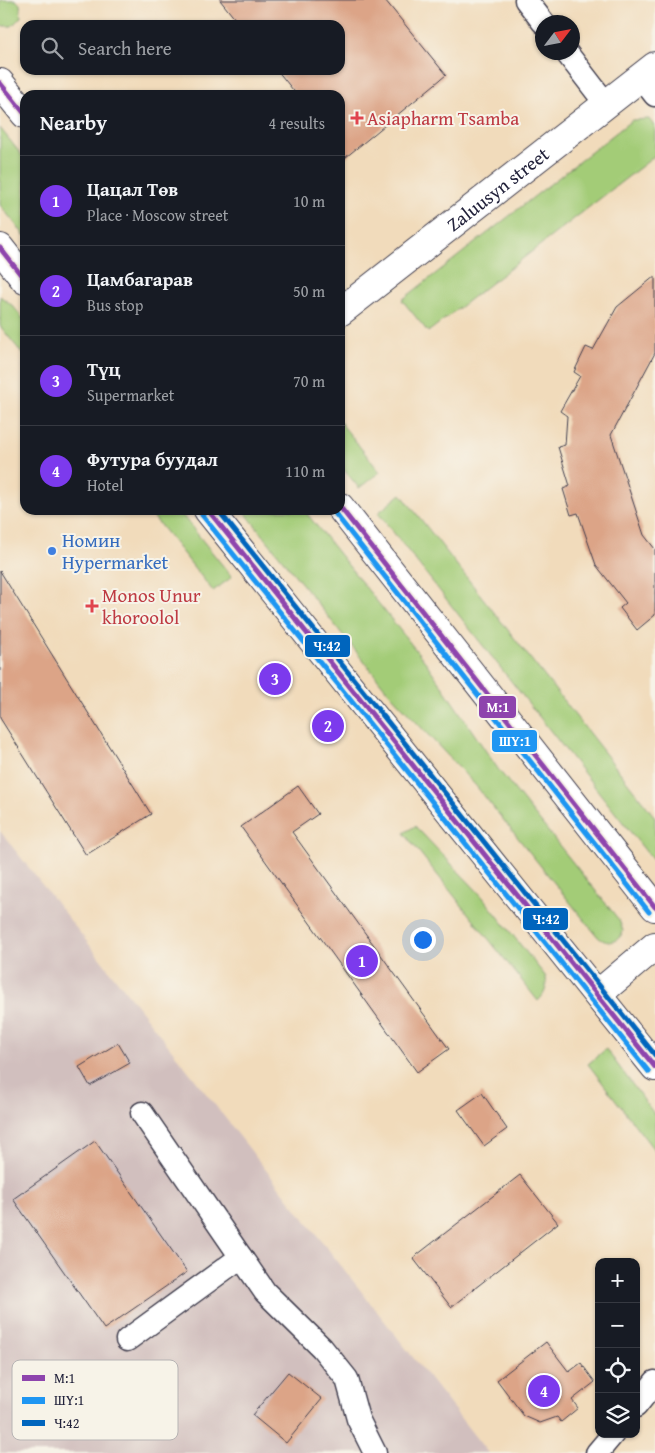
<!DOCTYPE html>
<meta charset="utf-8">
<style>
body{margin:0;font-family:"Gentium Book Plus",serif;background:#242831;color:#f1f3f6}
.controls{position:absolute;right:15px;bottom:15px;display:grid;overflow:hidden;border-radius:10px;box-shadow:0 1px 4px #0004}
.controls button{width:45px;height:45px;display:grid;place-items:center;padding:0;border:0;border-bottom:1px solid #363941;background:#171b24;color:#f1f3f6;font:25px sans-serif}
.compass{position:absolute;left:535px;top:15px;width:45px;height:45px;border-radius:50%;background:#171b24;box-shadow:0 1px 4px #0004;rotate:58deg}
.you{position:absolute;left:422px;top:939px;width:18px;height:18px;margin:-12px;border:4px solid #fff;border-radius:50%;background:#1a73e8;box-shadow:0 0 0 8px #1a73e833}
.badge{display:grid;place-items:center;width:32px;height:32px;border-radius:50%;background:#7c3aed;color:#fff;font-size:16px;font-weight:700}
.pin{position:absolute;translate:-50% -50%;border:2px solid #fff;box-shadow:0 1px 5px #0006}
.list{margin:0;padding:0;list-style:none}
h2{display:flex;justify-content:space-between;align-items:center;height:65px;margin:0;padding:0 20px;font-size:21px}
h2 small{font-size:16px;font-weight:400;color:#9ea1a6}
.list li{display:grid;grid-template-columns:32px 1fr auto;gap:15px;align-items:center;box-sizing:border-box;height:90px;padding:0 20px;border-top:1px solid #363941}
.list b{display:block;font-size:19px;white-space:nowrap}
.list p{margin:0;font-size:16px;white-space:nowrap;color:#9ea1a6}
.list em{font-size:16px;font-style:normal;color:#9ea1a6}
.icon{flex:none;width:28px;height:28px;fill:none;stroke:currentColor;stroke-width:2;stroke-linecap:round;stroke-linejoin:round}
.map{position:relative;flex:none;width:655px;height:1453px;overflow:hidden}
.search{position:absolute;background:#171b24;box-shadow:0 1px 4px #0004;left:20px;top:20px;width:325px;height:55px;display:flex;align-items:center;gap:12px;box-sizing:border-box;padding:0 18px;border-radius:15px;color:#9ea1a6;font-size:19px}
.panel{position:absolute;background:#171b24;box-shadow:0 1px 4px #0004;left:20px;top:90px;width:325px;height:425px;border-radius:15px}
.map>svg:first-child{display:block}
</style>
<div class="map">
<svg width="655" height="1453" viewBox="0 0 655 1453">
<rect width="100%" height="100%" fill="#f7f3e8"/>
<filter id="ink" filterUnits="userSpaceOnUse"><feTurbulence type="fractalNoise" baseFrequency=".02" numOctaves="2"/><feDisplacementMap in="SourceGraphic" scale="10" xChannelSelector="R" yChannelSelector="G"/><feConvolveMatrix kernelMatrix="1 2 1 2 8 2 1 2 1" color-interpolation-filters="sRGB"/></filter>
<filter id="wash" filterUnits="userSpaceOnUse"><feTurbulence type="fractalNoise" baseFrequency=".0096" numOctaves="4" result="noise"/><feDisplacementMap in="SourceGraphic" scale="20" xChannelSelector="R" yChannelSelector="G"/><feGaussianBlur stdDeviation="1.12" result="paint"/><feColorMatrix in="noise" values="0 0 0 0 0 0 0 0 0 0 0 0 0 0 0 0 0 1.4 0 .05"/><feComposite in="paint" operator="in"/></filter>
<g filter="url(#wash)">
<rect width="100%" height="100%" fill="#f1dbbb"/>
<polygon fill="#d1bfbe" points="0,831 164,1040 488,1453 0,1453"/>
<g fill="#a3cc77" stroke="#627759">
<polygon points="0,0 16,0 20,4 21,17 12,26 0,26"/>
<polygon points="649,119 655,127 655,156 428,332 402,300 632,120"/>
<polygon points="0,128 25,159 25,236 0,205"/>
<polygon points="0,296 13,306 25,321 25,357 0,326"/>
<polygon points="340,422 380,472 359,488 340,465"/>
<polygon points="401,494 655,817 655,863 378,513"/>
<polygon points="148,510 178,510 232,577 213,591"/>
<path d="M243,510H304L427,664L498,769L619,920L623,931C619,943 607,945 598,937L476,786L390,694Z"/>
<path d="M415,826L481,895L546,977C547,987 546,993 538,1001L404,833Z"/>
<polygon points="606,1049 655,1115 655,1151 588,1064"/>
</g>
<g id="blocks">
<g fill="#dca487">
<polygon points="220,0 385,0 446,75 340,162 340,95 297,95 277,70 340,70 340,25 240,25"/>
<polygon points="655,276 655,353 611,435 644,535 655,549 655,615 637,630 620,608 626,603 596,565 578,513 571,515 563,489 570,486 558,447 565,445 567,416 560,411 580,376 574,372 586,347 593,350 617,307"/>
<polygon points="0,571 151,814 86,855 0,718"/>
<polygon points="298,786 318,814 292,832 449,1049 417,1072 241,827"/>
<polygon points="118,1043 130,1063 90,1086 79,1067"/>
<polygon points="482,1093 507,1129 484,1146 458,1110"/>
<polygon points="95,1141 187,1272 104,1329 13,1199"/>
<polygon points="520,1175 558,1223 451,1307 413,1258"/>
<polygon points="546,1342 569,1372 581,1363 595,1382 572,1400 578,1408 561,1422 557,1417 540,1423 524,1416 497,1380"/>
<polygon points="288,1372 322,1399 286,1443 252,1415"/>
</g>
</g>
</g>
<g filter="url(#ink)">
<use href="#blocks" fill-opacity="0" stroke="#413e4e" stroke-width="1"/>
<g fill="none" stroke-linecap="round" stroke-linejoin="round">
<defs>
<g id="street">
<polyline points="526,0 543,22"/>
<polyline points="566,52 606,104"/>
<polyline points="641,77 655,95"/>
<polyline points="142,1113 265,1292 322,1348 347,1379 358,1419 375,1453"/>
<polyline points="127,1340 241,1257"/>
<polyline points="636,1406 655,1382"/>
<polyline points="597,1453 613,1434"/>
</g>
<g id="secondary">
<path id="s1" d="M340,312L655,66"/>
</g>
<g id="highway">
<polyline points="0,83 25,114"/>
<polyline points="0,248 25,280"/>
<polyline points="340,507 655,907"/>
<polyline points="208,510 655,1067"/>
<polyline points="598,994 655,946"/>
</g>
</defs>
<use href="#street" stroke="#413e4e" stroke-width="25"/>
<use href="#secondary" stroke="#413e4e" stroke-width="30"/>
<use href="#highway" stroke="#413e4e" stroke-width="30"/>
<use href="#street" stroke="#fff" stroke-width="22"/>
<use href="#secondary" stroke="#fff" stroke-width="28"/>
<use href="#highway" stroke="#fff" stroke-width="28"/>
<defs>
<g id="bus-1">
<polyline points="0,83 25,114"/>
<polyline points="0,248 25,280"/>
<polyline points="340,507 655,907"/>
<polyline points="208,510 655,1067"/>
</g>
<g id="bus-2">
<polyline points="334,512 649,912"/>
<polyline points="202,515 649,1072"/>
</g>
<polyline id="bus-3" points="218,510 655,1055"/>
</defs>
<use href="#bus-1" stroke="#f7f3e8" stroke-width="9"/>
<use href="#bus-2" stroke="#f7f3e8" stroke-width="9"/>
<use href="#bus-3" stroke="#f7f3e8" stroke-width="9"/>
<use href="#bus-1" stroke="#8e44ad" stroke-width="5"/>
<use href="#bus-2" stroke="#1f96f2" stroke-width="5"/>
<use href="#bus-3" stroke="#0065bd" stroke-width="5"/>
</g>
</g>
<g fill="#e0444e" stroke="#f7f3e8" stroke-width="2">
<path d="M354.5 110.5h5v5h5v5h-5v5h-5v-5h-5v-5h5z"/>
<path d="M89.5 598.5h5v5h5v5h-5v5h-5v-5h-5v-5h5z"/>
</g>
<circle fill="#3f7fe0" stroke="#f7f3e8" stroke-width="2" cx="52" cy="551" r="5"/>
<g text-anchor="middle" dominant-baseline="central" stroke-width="4" stroke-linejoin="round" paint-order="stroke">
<g font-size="19" fill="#be3a42" stroke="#f7f3e8" text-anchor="start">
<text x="367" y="118">Asiapharm Tsamba</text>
<text x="102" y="595">Monos Unur<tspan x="102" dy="22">khoroolol</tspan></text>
</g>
<g font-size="19" fill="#22223b" stroke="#f7f3e8">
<text stroke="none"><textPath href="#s1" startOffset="200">Zaluusyn street</textPath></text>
</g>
<g font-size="19" fill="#366cbe" stroke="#f7f3e8" text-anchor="start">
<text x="62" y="540">Номин<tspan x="62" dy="22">Hyрermarket</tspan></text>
</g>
</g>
<rect x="12" y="1360" width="166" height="80" rx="8" fill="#f7f3e8" stroke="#b7b4b4" stroke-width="1"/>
<rect x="22" y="1375" width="23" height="6" fill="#8e44ad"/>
<rect x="22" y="1397" width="23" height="7" fill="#1f96f2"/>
<rect x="22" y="1420" width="23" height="6" fill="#0065bd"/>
<g font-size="14" fill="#22223b">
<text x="54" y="1383">М:1</text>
<text x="54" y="1405">ШҮ:1</text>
<text x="54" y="1428">Ч:42</text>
</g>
<g stroke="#f7f3e8" stroke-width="2">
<rect x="304" y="634" width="47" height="24" rx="5" fill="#0065bd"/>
<rect x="478" y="695" width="39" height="24" rx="5" fill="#8e44ad"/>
<rect x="491" y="729" width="47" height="24" rx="5" fill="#1f96f2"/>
<rect x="522" y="907" width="47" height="24" rx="5" fill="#0065bd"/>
</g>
<g font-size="14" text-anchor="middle" font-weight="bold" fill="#fff">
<text x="327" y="651">Ч:42</text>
<text x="498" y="712">М:1</text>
<text x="515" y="746">ШҮ:1</text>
<text x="546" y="924">Ч:42</text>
</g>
</svg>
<div class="controls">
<button>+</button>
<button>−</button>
<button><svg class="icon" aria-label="locate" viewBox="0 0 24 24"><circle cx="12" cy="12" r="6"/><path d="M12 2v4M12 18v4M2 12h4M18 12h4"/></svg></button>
<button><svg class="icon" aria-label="layers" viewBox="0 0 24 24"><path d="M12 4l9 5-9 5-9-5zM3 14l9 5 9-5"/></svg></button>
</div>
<svg class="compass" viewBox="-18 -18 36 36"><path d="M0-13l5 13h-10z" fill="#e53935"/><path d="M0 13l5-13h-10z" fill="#9ea1a6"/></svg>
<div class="you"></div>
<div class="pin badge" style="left:362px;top:961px">1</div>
<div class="pin badge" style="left:328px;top:726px">2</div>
<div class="pin badge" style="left:275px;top:679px">3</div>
<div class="pin badge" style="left:544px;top:1391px">4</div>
<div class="search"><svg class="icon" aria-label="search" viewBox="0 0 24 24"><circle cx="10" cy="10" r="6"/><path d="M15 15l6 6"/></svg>Search here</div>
<section class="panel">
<h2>Nearby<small>4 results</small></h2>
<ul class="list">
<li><span class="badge">1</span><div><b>Цацал Төв</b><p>Place · Moscow street</p></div><em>10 m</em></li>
<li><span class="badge">2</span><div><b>Цамбагарав</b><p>Bus stop</p></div><em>50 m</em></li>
<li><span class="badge">3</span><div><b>Түц</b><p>Supermarket</p></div><em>70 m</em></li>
<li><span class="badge">4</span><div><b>Футура буудал</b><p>Hotel</p></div><em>110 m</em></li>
</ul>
</section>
</div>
